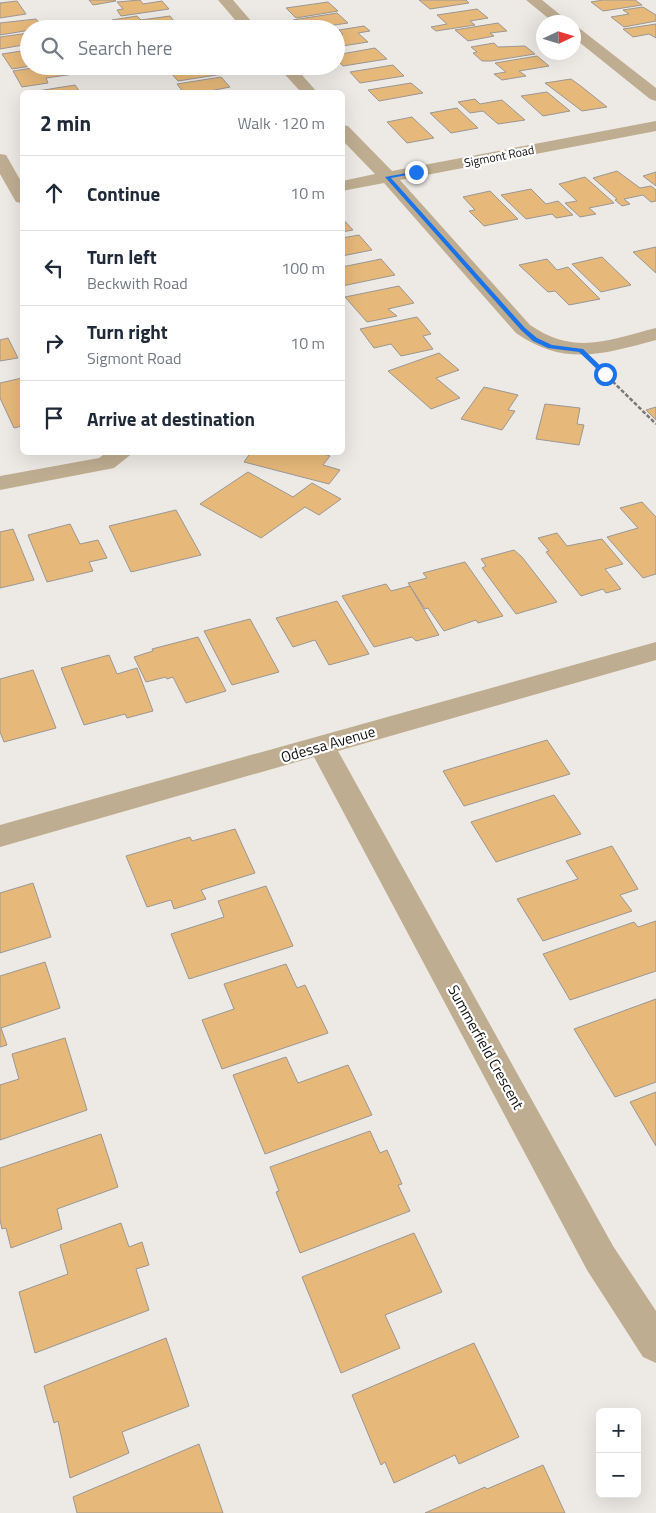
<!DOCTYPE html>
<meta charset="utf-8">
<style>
body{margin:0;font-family:"Titillium Web",sans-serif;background:#f6f6f7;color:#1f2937}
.controls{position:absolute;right:15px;bottom:15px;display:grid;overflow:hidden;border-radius:8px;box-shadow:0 5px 20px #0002}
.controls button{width:45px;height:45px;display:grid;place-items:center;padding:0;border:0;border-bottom:1px solid #e0e1e3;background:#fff;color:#1f2937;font:25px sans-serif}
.compass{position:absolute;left:536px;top:15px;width:45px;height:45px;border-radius:50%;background:#fff;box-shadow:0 5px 20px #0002;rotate:86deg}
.stop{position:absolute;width:15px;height:15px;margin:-11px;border:4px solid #1a73e8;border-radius:50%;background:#fff}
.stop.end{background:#1a73e8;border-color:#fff;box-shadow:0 1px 5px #0008}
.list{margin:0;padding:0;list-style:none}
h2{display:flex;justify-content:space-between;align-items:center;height:65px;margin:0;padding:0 20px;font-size:21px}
h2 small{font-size:16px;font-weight:400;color:#747a83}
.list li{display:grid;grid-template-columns:32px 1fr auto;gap:15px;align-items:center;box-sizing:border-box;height:75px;padding:0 20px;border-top:1px solid #e0e1e3}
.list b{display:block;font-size:19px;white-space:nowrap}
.list p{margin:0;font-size:16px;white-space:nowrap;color:#747a83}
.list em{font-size:16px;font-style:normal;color:#747a83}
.icon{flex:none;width:28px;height:28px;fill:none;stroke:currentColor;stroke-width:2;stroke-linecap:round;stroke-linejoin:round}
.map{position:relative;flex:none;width:656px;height:1513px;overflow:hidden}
.search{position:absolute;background:#fff;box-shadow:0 5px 20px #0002;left:20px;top:20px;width:325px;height:55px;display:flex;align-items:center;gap:12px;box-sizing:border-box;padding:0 18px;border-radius:28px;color:#747a83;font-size:19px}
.panel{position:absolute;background:#fff;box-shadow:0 5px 20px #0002;left:20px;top:90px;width:325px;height:365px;border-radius:8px}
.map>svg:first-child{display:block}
</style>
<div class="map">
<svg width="656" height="1513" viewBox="0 0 656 1513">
<rect width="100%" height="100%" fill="#ede9e4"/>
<g fill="#e6b87a" stroke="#9b9793">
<polygon points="89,0 115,0 116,1 93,5"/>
<polygon points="140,0 143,4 162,1 169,9 121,16 117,10 123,9 117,2"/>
<polygon points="419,0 466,0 469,3 430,9"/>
<polygon points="603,0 635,0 642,5 603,11 591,2"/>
<polygon points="17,1 26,14 0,18 0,3"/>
<polygon points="328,2 338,11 296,18 286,8"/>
<polygon points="643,7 656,15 656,21 624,27 611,17 629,14 623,10"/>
<polygon points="477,9 488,18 470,21 475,25 436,31 431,27 447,24 437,15"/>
<polygon points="337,13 348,23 321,27 318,24 300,27 293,20"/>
<polygon points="137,16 141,20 170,16 177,25 133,29 129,24 116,26 112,20"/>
<polygon points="36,19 43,28 0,35 0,23"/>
<polygon points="498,23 507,31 490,33 494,36 468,41 455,30"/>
<polygon points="656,24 656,38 649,34 633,37 623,29"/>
<polygon points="364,26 370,31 358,33 368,42 336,47 336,35 343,34 339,30"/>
<polygon points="29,33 29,44 0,49 0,37"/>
<polygon points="494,43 498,47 525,46 535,54 491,61 482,61 473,53 477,52 471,47"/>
<polygon points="375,48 387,59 343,66 336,59 336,55"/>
<polygon points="28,50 29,66 31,66 12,69 2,54"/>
<polygon points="537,56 549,66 519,71 526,76 502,80 494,74 506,72 495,63"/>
<polygon points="393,65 404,76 360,83 350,72"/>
<polygon points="45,66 69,66 74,74 46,78 48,83 22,87 13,71"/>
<polygon points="163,66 217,66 223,74 178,81 170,72 156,74 151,68"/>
<polygon points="221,77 230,87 210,91 211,92 183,92 177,84"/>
<polygon points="571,79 582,87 607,107 582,111 545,83"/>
<polygon points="411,83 423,93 379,101 368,90"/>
<polygon points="75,85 80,92 31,92"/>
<polygon points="547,92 570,111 543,116 521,96"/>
<polygon points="475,99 480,104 502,100 525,120 498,124 483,111 470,113 458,102"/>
<polygon points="457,108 478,128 451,133 430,113"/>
<polygon points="412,117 434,138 407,143 387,122"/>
<polygon points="617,171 640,188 651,186 656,190 656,201 651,202 643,195 624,199 630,204 622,206 615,200 617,199 593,178"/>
<polygon points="656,172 656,186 643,176"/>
<polygon points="585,177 614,203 589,208 596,214 580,217 565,203 577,201 559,184"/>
<polygon points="531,189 546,204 558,201 573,215 556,218 552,214 526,219 501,195"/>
<polygon points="490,191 518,219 484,226 469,211 475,210 463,197"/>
<polygon points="342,218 353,230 342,232"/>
<polygon points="359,235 372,250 342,256 342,238"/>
<polygon points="656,247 656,273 633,252"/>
<polygon points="602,257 631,285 601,292 572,264"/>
<polygon points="381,259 395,275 342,286 342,267"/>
<polygon points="547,259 557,270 568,267 600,299 569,305 555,291 548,292 519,265"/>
<polygon points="399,286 414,303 388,309 397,316 367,322 345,297"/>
<polygon points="417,317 431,334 423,336 433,349 401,356 391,344 374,348 360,329"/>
<polygon points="8,338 18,358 0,361 0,340"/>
<polygon points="439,353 459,370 436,378 460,398 431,409 388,371"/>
<polygon points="22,378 22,426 14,428 0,398 0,383"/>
<polygon points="484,387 518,395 508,410 515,411 502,430 461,419"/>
<polygon points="545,404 580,408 577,424 584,425 579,445 536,439"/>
<polygon points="656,407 656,420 646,410"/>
<polygon points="251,452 316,452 330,456 323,465 340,470 329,484 244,462"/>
<polygon points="248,472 293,497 312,483 341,499 319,515 305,507 261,538 200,504"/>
<polygon points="642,502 656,517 656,574 643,578 607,537 638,528 620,508"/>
<polygon points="176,510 201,555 131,572 109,526"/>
<polygon points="70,524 80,544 98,540 107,558 89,562 93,571 47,582 28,535"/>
<polygon points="13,529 34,580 0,588 0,532"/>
<polygon points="557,533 567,546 602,539 623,564 605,569 621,589 606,593 603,589 581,596 546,552 549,551 538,538"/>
<polygon points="514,550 522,557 557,602 516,614 482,568 486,566 481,559"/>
<polygon points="465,562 503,616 478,623 476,620 444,631 428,608 425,609 408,583 427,578 423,573"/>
<polygon points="386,584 391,591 410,586 439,635 416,641 412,637 374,647 342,596"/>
<polygon points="337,601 369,654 329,665 315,640 293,647 276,618"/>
<polygon points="250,619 279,672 232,685 204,631"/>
<polygon points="198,637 226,691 186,703 173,677 167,679 166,677 146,682 134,657 153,651 152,649"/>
<polygon points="109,655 117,674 137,668 153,711 127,718 125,714 84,725 61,668"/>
<polygon points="33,670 56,728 4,742 0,732 0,679"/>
<polygon points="547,740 570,774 464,806 443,771"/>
<polygon points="554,795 581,834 496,862 471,822"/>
<polygon points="235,829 255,873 201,890 206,899 174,909 171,900 147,907 126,856 190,837 192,841"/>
<polygon points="612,846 638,889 620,895 632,911 543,941 517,899 578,879 566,861"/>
<polygon points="33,883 51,937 0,953 0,893"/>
<polygon points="266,886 293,946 189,979 171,934 224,917 218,901"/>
<polygon points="656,921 656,971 570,1000 543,954 634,922 638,927"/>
<polygon points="45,962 60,1008 1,1028 7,1045 0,1047 0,976"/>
<polygon points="286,964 297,988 305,985 328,1033 222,1069 202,1020 234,1009 224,984"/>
<polygon points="656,999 656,1082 615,1097 574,1029"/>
<polygon points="65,1038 87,1110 0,1140 0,1085 19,1079 12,1054"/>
<polygon points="286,1057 298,1083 348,1065 372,1115 265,1154 233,1075"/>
<polygon points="656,1092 656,1146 630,1102"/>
<polygon points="370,1131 380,1153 387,1150 402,1184 398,1185 410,1211 300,1253 276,1192 279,1191 270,1167"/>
<polygon points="101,1134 118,1187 57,1209 62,1229 11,1248 6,1228 2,1229 0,1220 0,1168"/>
<polygon points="121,1223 129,1247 142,1242 149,1265 136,1269 149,1310 35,1353 19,1292 68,1274 60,1245"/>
<polygon points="414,1233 442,1292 385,1315 400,1348 341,1373 302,1277"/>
<polygon points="166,1338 189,1406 122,1432 129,1453 70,1478 58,1421 54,1423 44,1386"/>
<polygon points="474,1343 519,1437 459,1464 455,1455 394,1483 385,1462 381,1465 352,1395"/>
<polygon points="199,1444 223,1513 77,1513 73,1497"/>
<polygon points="543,1465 565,1513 425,1513 485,1487 487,1489"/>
</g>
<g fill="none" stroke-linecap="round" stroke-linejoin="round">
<polyline stroke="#7a7875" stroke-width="2.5" stroke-dasharray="4 2" stroke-linecap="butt" points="604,373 656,424"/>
<g fill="#bead91" fill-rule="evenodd">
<polygon points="218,0 233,0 258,29 243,29"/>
<polygon points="526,0 542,0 569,22 553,22"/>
<polygon points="574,27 579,28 656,88 656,101 650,99 574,38"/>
<polygon points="277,66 294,66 317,92 301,92"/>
<path d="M656,121V131L400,180L530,325C575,356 608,340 656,328V340C604,354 564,367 516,333L384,183L342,191V181L375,174L342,140V125L348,126L392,171Z"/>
<polygon points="0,154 6,155 22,183 22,203 16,202 0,174"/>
<polygon points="107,452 134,452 114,468 0,490 0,476 99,458"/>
<polygon points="656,642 656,660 338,751 613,1246 656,1311 656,1363 643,1357 587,1270 314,757 0,847 0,825"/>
</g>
</g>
<polygon fill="#1a73e8" points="418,171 418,173 391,178 525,328 537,338 552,345 583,349 607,372 607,375 603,375 579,352 548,348 533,341 521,330 385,177"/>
<g text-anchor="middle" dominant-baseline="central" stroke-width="4.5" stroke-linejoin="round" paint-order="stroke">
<g font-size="12" fill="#11100f" stroke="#fff">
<text transform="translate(499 156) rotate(-11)">Sigmont Road</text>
</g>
<g font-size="15" fill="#11100f" stroke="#fff">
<text transform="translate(328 744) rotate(-16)">Odessa Avenue</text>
<text transform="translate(486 1047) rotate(61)">Summerfield Crescent</text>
</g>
</g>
</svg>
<div class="controls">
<button>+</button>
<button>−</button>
</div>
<svg class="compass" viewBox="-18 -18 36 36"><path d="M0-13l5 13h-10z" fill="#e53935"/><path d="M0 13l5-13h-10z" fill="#747a83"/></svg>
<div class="stop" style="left:605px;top:374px"></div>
<div class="stop end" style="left:416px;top:172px"></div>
<div class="search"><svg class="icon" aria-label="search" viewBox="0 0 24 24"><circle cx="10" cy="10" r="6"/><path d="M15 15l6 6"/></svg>Search here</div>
<section class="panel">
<h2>2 min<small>Walk · 120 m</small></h2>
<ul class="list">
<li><svg class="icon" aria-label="ahead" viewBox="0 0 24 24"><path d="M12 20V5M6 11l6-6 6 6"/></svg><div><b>Continue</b></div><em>10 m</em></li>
<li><svg class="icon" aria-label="left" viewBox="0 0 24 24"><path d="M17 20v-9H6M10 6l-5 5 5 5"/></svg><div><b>Turn left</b><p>Beckwith Road</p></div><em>100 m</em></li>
<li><svg class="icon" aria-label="right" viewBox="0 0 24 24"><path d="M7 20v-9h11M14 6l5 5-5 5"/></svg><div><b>Turn right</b><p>Sigmont Road</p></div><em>10 m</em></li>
<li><svg class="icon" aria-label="arrive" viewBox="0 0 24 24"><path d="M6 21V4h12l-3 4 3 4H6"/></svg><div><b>Arrive at destination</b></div></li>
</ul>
</section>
</div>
